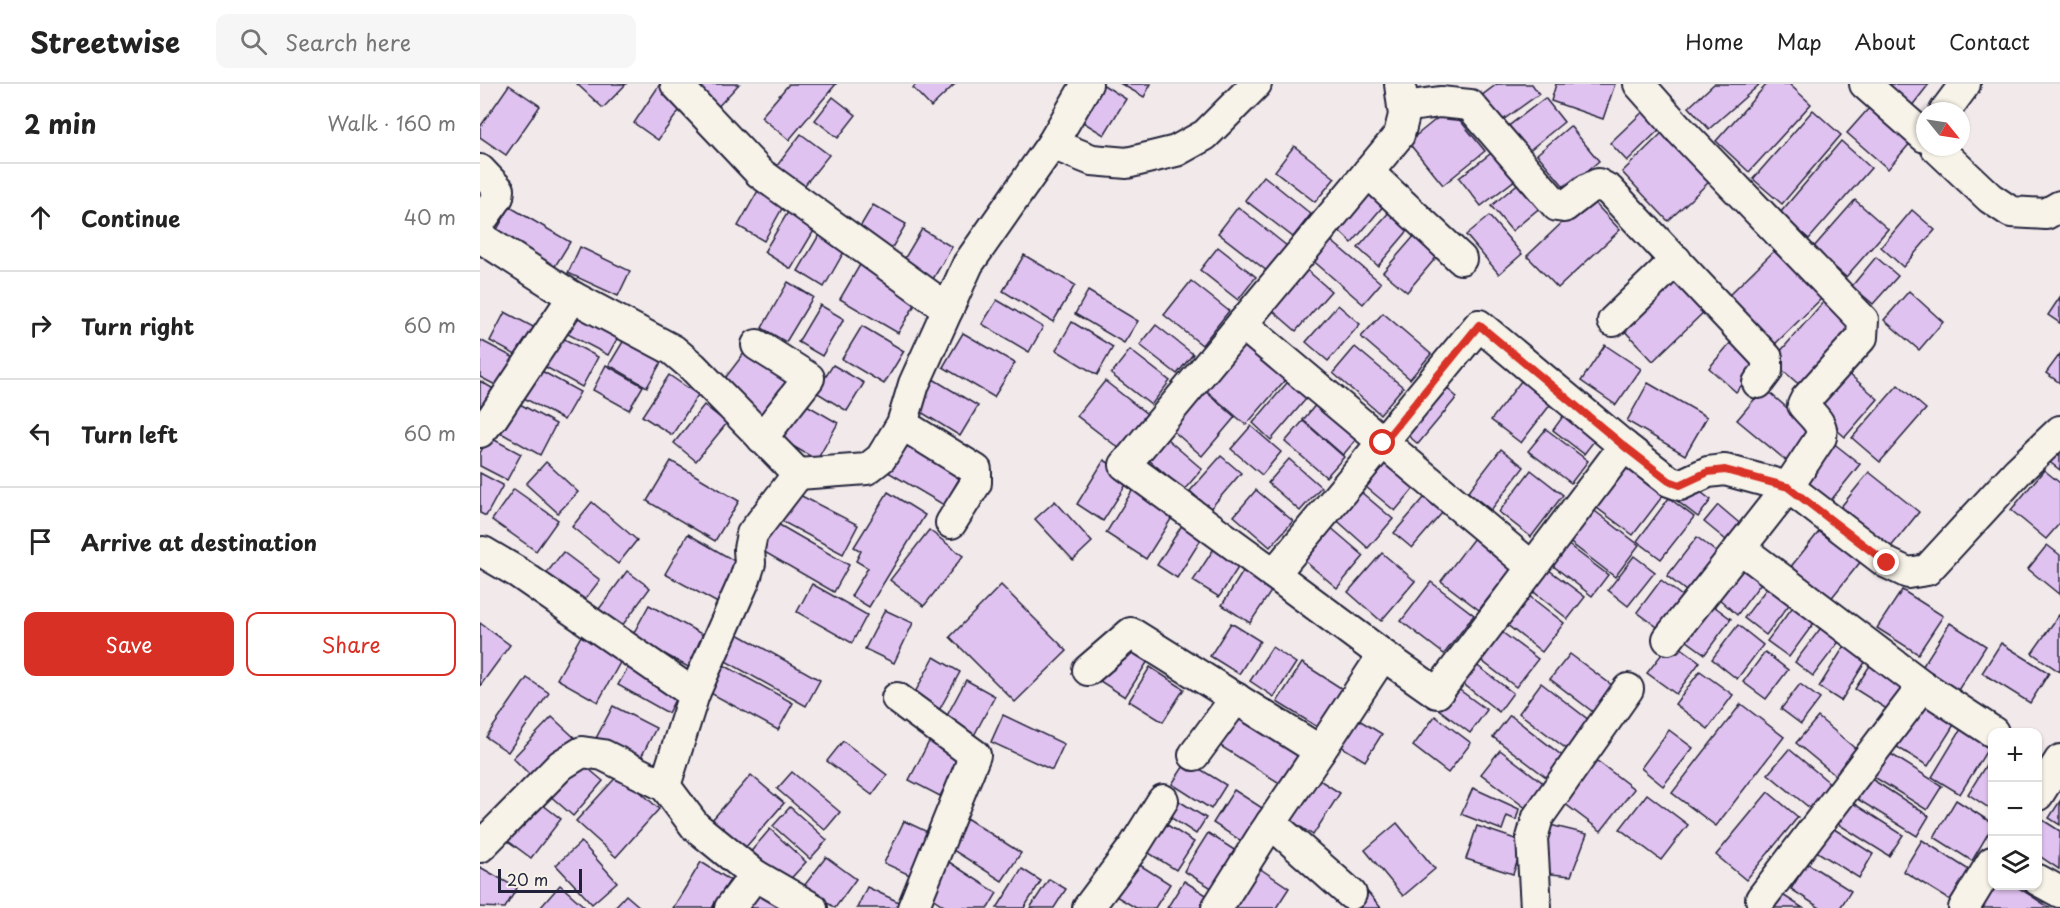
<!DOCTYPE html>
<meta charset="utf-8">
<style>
body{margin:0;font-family:"Playpen Sans",sans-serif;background:#f6f6f6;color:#222}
.controls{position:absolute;right:18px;bottom:18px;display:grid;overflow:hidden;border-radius:12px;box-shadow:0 2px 4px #0004}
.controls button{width:54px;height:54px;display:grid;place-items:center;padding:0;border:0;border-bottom:2px solid #e0e0e0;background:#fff;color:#222;font:30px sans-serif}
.compass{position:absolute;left:1436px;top:18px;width:54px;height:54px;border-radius:50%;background:#fff;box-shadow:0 2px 4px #0004;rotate:120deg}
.scale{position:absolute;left:18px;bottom:15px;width:84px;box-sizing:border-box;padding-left:6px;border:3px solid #22223b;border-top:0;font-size:16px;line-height:21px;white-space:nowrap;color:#22223b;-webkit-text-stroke:4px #f7f3e8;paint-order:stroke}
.stop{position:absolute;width:18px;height:18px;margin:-14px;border:4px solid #d93025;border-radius:50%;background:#fff}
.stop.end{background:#d93025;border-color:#fff;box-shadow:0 2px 6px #0008}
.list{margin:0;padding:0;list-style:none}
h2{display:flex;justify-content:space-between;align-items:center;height:78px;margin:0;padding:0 24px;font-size:26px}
h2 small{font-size:20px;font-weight:400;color:#767676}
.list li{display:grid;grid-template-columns:39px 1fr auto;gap:18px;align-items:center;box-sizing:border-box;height:108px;padding:0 24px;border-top:2px solid #e0e0e0}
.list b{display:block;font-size:22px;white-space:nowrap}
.list em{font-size:20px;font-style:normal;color:#767676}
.actions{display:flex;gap:12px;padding:18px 24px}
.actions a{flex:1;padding:14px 0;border:2px solid #d93025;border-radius:12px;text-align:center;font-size:21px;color:#d93025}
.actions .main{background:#d93025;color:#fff}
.icon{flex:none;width:33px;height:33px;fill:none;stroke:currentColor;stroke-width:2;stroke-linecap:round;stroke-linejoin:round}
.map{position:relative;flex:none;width:1580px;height:824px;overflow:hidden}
header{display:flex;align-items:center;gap:36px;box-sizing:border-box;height:84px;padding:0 30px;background:#fff;border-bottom:2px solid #e0e0e0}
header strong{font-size:28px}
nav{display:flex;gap:33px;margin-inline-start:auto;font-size:21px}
.search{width:420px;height:54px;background:#f6f6f6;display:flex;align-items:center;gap:15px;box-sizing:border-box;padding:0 21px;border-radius:12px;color:#767676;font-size:22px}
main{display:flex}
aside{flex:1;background:#fff}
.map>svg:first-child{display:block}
</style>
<header>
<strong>Streetwise</strong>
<div class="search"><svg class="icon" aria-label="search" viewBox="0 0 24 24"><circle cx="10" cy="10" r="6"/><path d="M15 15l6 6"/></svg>Search here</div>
<nav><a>Home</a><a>Map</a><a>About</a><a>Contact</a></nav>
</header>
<main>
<aside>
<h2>2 min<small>Walk · 160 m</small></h2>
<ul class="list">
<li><svg class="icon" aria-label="ahead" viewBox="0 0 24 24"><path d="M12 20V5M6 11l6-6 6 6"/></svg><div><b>Continue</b></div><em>40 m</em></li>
<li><svg class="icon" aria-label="right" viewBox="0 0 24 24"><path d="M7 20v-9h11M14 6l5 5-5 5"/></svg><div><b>Turn right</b></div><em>60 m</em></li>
<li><svg class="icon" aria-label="left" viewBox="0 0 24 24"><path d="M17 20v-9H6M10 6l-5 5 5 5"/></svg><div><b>Turn left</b></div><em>60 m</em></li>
<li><svg class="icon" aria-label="arrive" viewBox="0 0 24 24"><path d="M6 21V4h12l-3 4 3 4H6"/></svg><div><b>Arrive at destination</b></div></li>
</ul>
<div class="actions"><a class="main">Save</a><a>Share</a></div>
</aside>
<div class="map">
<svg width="1580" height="824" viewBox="0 0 1580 824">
<rect width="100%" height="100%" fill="#f2e9ea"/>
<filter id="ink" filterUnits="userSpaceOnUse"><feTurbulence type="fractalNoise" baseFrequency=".0167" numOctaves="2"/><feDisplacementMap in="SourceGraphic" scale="12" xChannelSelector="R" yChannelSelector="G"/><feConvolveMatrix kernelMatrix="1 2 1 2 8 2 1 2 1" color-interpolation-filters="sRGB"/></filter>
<g filter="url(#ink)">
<g fill="#e0c2f0" stroke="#22223b" stroke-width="1.5">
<polygon points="97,0 146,0 123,24"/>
<polygon points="180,0 207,16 178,56 154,39"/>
<polygon points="226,0 259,0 234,27 216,10"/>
<polygon points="309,0 356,0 309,56 281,33"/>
<polygon points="436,0 475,0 451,23 433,4"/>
<polygon points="622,0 646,15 624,51 593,32"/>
<polygon points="641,0 671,0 664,13"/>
<polygon points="1017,0 1052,0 1059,10 1016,41 997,15"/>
<polygon points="1076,0 1135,0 1123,35 1071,17"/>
<polygon points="1234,0 1280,0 1229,45 1209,23"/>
<polygon points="1287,0 1309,0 1331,20 1269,88 1236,57"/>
<polygon points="1402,0 1449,0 1431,23"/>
<polygon points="29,1 60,22 26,71 0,53 0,43"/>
<polygon points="353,13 376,31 358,54 335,36"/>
<polygon points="1065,14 1084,38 1046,69 1026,44"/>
<polygon points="1397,15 1438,50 1408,85 1367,49"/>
<polygon points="1170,21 1187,38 1147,77 1130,59"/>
<polygon points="970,24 1005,67 963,101 928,58"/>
<polygon points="1333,26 1361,51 1302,120 1273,95"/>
<polygon points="1090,42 1119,77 1086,105 1057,70"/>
<polygon points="1183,48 1230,97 1188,137 1142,88"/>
<polygon points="321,50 349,71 320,107 293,87"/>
<polygon points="1361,57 1391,84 1329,155 1300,129"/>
<polygon points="814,62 855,94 835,118 795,87"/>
<polygon points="1014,67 1036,95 1001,122 979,94"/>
<polygon points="784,92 831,130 813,153 765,116"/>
<polygon points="1047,92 1068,117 1032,147 1011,122"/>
<polygon points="892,99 910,114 872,159 854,142"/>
<polygon points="279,105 305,119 284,157 258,142"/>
<polygon points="1109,113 1140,146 1078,204 1047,172"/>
<polygon points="1375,116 1408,145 1366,193 1333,164"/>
<polygon points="393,121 426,140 410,167 377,148"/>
<polygon points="30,123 90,158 74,184 15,149"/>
<polygon points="311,123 338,140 311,185 284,168"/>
<polygon points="758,123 807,162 787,187 738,149"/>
<polygon points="911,126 931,143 898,182 878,164"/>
<polygon points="1432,126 1455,146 1423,183 1401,163"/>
<polygon points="1009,132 1042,170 1019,190 986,151"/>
<polygon points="442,145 472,163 453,195 423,177"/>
<polygon points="936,150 959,170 927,208 903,188"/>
<polygon points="339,151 365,166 344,203 318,187"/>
<polygon points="848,154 901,199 883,220 830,174"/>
<polygon points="100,163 150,187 138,212 88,189"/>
<polygon points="738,163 776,193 758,216 720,186"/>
<polygon points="1294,167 1341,215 1292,263 1245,215"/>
<polygon points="544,171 595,201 573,238 523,207"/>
<polygon points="1396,173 1418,192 1393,220 1372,202"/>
<polygon points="381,179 439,214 418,249 360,215"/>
<polygon points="820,180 851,207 816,247 785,220"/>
<polygon points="1193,190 1227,225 1173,277 1139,241"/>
<polygon points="711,197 749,227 722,261 684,231"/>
<polygon points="308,198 333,213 306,258 282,244"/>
<polygon points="608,207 658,237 644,259 595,230"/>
<polygon points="1429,207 1463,238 1439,266 1404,236"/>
<polygon points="1580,213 1580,239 1568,231"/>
<polygon points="517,216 563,243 549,268 502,240"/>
<polygon points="1345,216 1376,243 1323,304 1292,277"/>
<polygon points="98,219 143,244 128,271 82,247"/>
<polygon points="340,221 364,235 342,272 318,258"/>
<polygon points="858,221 880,240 848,277 826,258"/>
<polygon points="25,228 59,246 43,275 10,257"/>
<polygon points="903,229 951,270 930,295 881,253"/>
<polygon points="592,238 633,263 617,291 576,266"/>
<polygon points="676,241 713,270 697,290 660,261"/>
<polygon points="382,242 424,267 404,300 362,275"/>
<polygon points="150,246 187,268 167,303 129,281"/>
<polygon points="483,249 535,279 514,313 463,283"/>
<polygon points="765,249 811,289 766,341 720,301"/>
<polygon points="77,251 118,273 102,303 60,280"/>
<polygon points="0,256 42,278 27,307 0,293"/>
<polygon points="1251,258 1278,282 1256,308 1229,284"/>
<polygon points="1125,261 1161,285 1136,321 1101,297"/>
<polygon points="875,263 923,303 900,330 853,289"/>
<polygon points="268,264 311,293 283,337 236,306"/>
<polygon points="650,266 690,297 671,321 631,290"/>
<polygon points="1580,270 1580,299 1566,289"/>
<polygon points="126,281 163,302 149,326 113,306"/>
<polygon points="353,281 384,299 367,327 336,308"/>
<polygon points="1361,283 1398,315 1365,353 1328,321"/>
<polygon points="58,285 100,308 84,336 42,313"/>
<polygon points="1048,288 1077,312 1041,359 1011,336"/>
<polygon points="189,291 218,311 192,351 162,332"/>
<polygon points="812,293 831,309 791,356 773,339"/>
<polygon points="453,295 498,322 480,352 436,325"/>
<polygon points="957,296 977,313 938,360 918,343"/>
<polygon points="0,297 17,307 0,329"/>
<polygon points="625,297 667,330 640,365 597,332"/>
<polygon points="1168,299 1227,333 1205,371 1147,337"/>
<polygon points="717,300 755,333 722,372 684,339"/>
<polygon points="1418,301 1446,325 1400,378 1372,354"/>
<polygon points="1284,304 1335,348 1309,379 1257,336"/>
<polygon points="842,313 883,347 863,371 823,336"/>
<polygon points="318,316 358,339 337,376 297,353"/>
<polygon points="38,319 76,340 60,371 21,349"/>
<polygon points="224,321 247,339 216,377 194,359"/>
<polygon points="1089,324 1121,348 1104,370 1073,346"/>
<polygon points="823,337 864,373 846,393 805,358"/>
<polygon points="771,342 801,368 782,391 751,365"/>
<polygon points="1066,345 1108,377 1091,399 1048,367"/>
<polygon points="680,349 722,385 704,406 662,370"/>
<polygon points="429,352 485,385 464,421 408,388"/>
<polygon points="9,353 41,370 27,396 0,382 0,369"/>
<polygon points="1352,358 1380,380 1348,420 1320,397"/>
<polygon points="1580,360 1580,386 1567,376"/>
<polygon points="1021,365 1044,383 1011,426 988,408"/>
<polygon points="906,368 940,397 915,427 880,398"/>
<polygon points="741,372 761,389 730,425 710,407"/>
<polygon points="1145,372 1188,405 1153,451 1109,418"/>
<polygon points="809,375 841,403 820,427 788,399"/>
<polygon points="624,376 651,393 623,437 597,420"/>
<polygon points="191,377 259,417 235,457 167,417"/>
<polygon points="66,378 98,408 78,429 46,400"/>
<polygon points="1051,386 1083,411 1051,453 1019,428"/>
<polygon points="1564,386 1580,399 1580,439 1566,455 1531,426"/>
<polygon points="1389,388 1439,428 1410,464 1360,424"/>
<polygon points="0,389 23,401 6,432 0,429"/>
<polygon points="657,399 698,424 666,475 626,449"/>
<polygon points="1209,399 1231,416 1218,433 1196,416"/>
<polygon points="875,403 913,435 888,464 851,431"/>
<polygon points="34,405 78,436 56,467 12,436"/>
<polygon points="308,405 378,441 363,470 294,433"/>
<polygon points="776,406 813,437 790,463 754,432"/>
<polygon points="950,407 968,422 932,464 914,449"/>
<polygon points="408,408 445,431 389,523 371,512 388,484 376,477 381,467 374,463"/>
<polygon points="1189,414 1214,433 1181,475 1157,457"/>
<polygon points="575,417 612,458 593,476 555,435"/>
<polygon points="112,418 157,456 138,480 92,443"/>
<polygon points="1107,421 1159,461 1135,493 1083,453"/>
<polygon points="1238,421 1264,443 1251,460 1224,438"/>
<polygon points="842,436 884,472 857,504 814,468"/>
<polygon points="296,439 369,481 354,508 281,466"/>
<polygon points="1346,439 1386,471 1345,522 1305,490"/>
<polygon points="702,441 722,454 697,494 677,481"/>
<polygon points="449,446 483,472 444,522 410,496"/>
<polygon points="208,450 265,483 243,522 185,490"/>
<polygon points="997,450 1036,479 999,526 961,497"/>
<polygon points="1078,453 1128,491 1112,512 1063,474"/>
<polygon points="1217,453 1245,475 1215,514 1187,492"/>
<polygon points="737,460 763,476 739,513 713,497"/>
<polygon points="1567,461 1580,471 1580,511 1548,485"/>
<polygon points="83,468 120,496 99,523 62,495"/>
<polygon points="902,469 935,497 901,537 868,508"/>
<polygon points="1154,472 1175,488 1148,522 1128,506"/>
<polygon points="1061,480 1105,513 1088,535 1045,501"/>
<polygon points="767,481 796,500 770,539 742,521"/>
<polygon points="1262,486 1281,499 1257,531 1236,512"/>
<polygon points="147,487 170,504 139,546 116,529"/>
<polygon points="1181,496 1210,518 1184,548 1157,528"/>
<polygon points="951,498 994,531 964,570 921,537"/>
<polygon points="332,500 387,531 372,559 317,528"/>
<polygon points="1290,500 1312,517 1286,551 1264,534"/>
<polygon points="521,501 587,567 535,618 470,553"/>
<polygon points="1422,506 1463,532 1438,570 1397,544"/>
<polygon points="1044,508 1084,539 1062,568 1022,537"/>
<polygon points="1318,516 1339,532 1309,573 1287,557"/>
<polygon points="1227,517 1251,535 1225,570 1199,551"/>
<polygon points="169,521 227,553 210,584 152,552"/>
<polygon points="405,526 433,539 414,579 385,565"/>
<polygon points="1579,531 1580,532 1580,588 1552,569"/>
<polygon points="1346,537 1364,551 1333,592 1315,578"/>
<polygon points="0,539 30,561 0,602"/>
<polygon points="751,539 780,557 759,590 730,572"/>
<polygon points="1470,539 1506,562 1475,611 1439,588"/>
<polygon points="1258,541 1283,561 1257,595 1232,575"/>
<polygon points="1019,546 1058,575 1036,603 998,574"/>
<polygon points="256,549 340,596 326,622 242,575"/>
<polygon points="101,552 142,575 118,618 77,595"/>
<polygon points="1370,553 1392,567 1361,617 1339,603"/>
<polygon points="1192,557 1220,578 1196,610 1167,589"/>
<polygon points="1521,559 1569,589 1550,619 1502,589"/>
<polygon points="642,561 668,577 645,613 620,597"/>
<polygon points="792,563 816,579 794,613 770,597"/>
<polygon points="1285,568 1308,586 1286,615 1263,598"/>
<polygon points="1090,570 1137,605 1117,631 1070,595"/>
<polygon points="454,573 480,588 457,630 431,616"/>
<polygon points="1394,575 1432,599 1413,629 1375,605"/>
<polygon points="240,579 313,619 298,646 225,606"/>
<polygon points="822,579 864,606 839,644 797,618"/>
<polygon points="150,580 199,608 188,629 138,601"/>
<polygon points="995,580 1033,609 1019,628 981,598"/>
<polygon points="670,583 704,605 683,638 649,617"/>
<polygon points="1220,587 1253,611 1228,645 1195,620"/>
<polygon points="47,594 69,609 28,668 6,653"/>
<polygon points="486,596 515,612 491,657 462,641"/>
<polygon points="1061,599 1114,640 1092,669 1039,629"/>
<polygon points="1320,600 1340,615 1321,640 1301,625"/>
<polygon points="974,602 1007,626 990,649 957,624"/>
<polygon points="1446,616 1477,636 1448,682 1417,663"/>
<polygon points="1261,620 1304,653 1236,742 1192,709"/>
<polygon points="133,622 176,644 156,683 113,660"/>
<polygon points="761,626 823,665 801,700 739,661"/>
<polygon points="866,628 902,650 885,677 849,655"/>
<polygon points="523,631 584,660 572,686 511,658"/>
<polygon points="1030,631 1090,678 1074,699 1013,653"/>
<polygon points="955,632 991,659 968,689 933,662"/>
<polygon points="72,633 96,655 56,697 33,674"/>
<polygon points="1338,633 1377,666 1356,692 1316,659"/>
<polygon points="1484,640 1512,658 1480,710 1452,693"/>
<polygon points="1189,646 1213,664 1183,702 1161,684"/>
<polygon points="453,650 484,666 460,712 429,696"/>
<polygon points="363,657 407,691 392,711 347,677"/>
<polygon points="1309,665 1351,700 1331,725 1288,690"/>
<polygon points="1020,666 1066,701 1047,725 1001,690"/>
<polygon points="1406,667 1462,702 1447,726 1391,691"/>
<polygon points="1512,671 1512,726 1488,710"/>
<polygon points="1112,673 1154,705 1121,747 1080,716"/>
<polygon points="97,675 123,697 93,732 67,709"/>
<polygon points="707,677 746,701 731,725 692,700"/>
<polygon points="312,688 360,728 345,746 297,705"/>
<polygon points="140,689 179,725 136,773 96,737"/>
<polygon points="830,690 860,709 833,751 803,731"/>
<polygon points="271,691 304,719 265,764 232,736"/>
<polygon points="1387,692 1449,732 1437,752 1374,713"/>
<polygon points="993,704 1039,725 1036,736 1027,732 1022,746 981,730"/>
<polygon points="754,706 790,729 769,762 733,739"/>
<polygon points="1288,708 1318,733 1266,796 1236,771"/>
<polygon points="1167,710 1208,741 1181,776 1140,745"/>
<polygon points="54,714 81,735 51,774 24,754"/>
<polygon points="1368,716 1423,751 1409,772 1355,738"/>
<polygon points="1476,716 1512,739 1512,743 1492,777 1454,753"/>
<polygon points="699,717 726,734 716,750 690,733"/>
<polygon points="1580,717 1580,741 1569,734"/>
<polygon points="310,723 347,756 330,775 293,742"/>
<polygon points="483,732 541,769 522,797 465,761"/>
<polygon points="1558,733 1580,747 1579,785 1558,771"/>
<polygon points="424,737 454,751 434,793 404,779"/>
<polygon points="681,737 714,758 696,786 664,766"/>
<polygon points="917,739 955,785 923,812 885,766"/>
<polygon points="1066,740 1107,750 1091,792 1062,789"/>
<polygon points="997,742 1044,758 1033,790 986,775"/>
<polygon points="1351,743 1393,770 1379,794 1336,767"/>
<polygon points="290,745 326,778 304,802 268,771"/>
<polygon points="728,749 762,771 738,808 704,787"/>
<polygon points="1442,756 1489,786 1470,816 1423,787"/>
<polygon points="101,758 137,798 112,820 76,781"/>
<polygon points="346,773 376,795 355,824 324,802"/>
<polygon points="221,778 250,796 232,824 193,824"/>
<polygon points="469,778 517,809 508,824 467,824 448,811"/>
<polygon points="655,778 690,800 675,824 656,824 634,811"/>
<polygon points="1327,779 1371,807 1360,824 1340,824 1311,805"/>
<polygon points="0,783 37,804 25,824 0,823"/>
<polygon points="779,784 809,804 796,824 753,824"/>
<polygon points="542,785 561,797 544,824 517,824"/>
<polygon points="569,795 586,805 574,824 550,824"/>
<polygon points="704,797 739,819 736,824 687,824"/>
<polygon points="80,801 106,824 62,824 61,823"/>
<polygon points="1516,802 1536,802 1570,824 1494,824"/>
<polygon points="268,803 301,824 257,824"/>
<polygon points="387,803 425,821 424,824 377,824"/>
<polygon points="886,806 901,824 865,824"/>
<polygon points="1298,808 1323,824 1288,824"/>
<polygon points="146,811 161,824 134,824"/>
</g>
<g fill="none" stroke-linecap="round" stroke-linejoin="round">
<defs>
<g id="minor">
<polyline points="196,0 280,89 468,225"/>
<polyline points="920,0 924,31 919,51 762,240 1052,483"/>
<path d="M1159,0L1199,45L1383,236L1382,253L1326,315L1323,321C1331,331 1344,339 1341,353L1308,403L1260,464L1443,602L1513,648"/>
<polyline points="1385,0 1445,53"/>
<polyline points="923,23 960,18 990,21 1077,122 1084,123 1106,106 1118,100 1129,106 1287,274 1287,287 1278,299"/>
<polyline points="1465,27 1485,0"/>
<polyline points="572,60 607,0"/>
<polyline points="1456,63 1510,114 1531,128 1566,130 1580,122"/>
<polyline points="0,86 19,106 18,113 0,138"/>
<polyline points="888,88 981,175"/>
<polyline points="0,153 93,213 193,266 213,283 318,390 272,450 269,465 270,479 265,495 214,610 185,702 215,742 275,791 332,824"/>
<polyline points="1133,237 1196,176"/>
<polyline points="762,240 645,381 794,490"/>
<polyline points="277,261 329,294 282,354"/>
<polyline points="422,340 496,386 496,399 471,439"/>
<polyline points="0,348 13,333 93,213"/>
<polyline points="1144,362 1189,397 1200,401 1228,388 1245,386 1308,403 1407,479 1428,489 1447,486 1538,387 1580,347"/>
<polyline points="318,390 387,385 401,374 422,340 434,300 488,180 572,60 612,76 647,79 696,67 725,51 776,0"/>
<polyline points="3,468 37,488 214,610"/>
<polyline points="1188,555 1260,464"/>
<polyline points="608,586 651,549 840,667 903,571 957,609 1144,362 999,241 794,490 903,571"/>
<polyline points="417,614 495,671 433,824"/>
<polyline points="714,671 756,614"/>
<polyline points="1558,711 1580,676"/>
<polyline points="791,739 871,810"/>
<polyline points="0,763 81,681 102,668 123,671 185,702"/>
<polyline points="1558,796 1580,808"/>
<polyline points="1281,815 1443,602"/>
<polyline points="250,824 275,791"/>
<polyline points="608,824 653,764 683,716"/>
<polyline points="737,824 783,751 840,667"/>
<polyline points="1056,824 1052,754 1058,733 1148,605"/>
<polyline points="1484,824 1512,778"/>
</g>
</defs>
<use href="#minor" stroke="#22223b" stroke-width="34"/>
<use href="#minor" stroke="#f7f3e8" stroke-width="30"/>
</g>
</g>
<g fill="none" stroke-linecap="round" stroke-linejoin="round" filter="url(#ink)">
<polyline stroke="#d93025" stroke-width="8" points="903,359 999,241 1144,362 1189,397 1200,401 1228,388 1245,386 1308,403 1407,479"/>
</g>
</svg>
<div class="controls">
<button>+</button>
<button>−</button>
<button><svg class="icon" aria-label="layers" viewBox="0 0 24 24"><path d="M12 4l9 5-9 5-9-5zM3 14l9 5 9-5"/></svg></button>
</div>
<svg class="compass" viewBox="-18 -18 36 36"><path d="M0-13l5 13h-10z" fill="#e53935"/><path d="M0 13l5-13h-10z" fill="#767676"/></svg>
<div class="scale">20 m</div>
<div class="stop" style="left:903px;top:359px"></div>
<div class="stop end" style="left:1407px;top:479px"></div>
</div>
</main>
